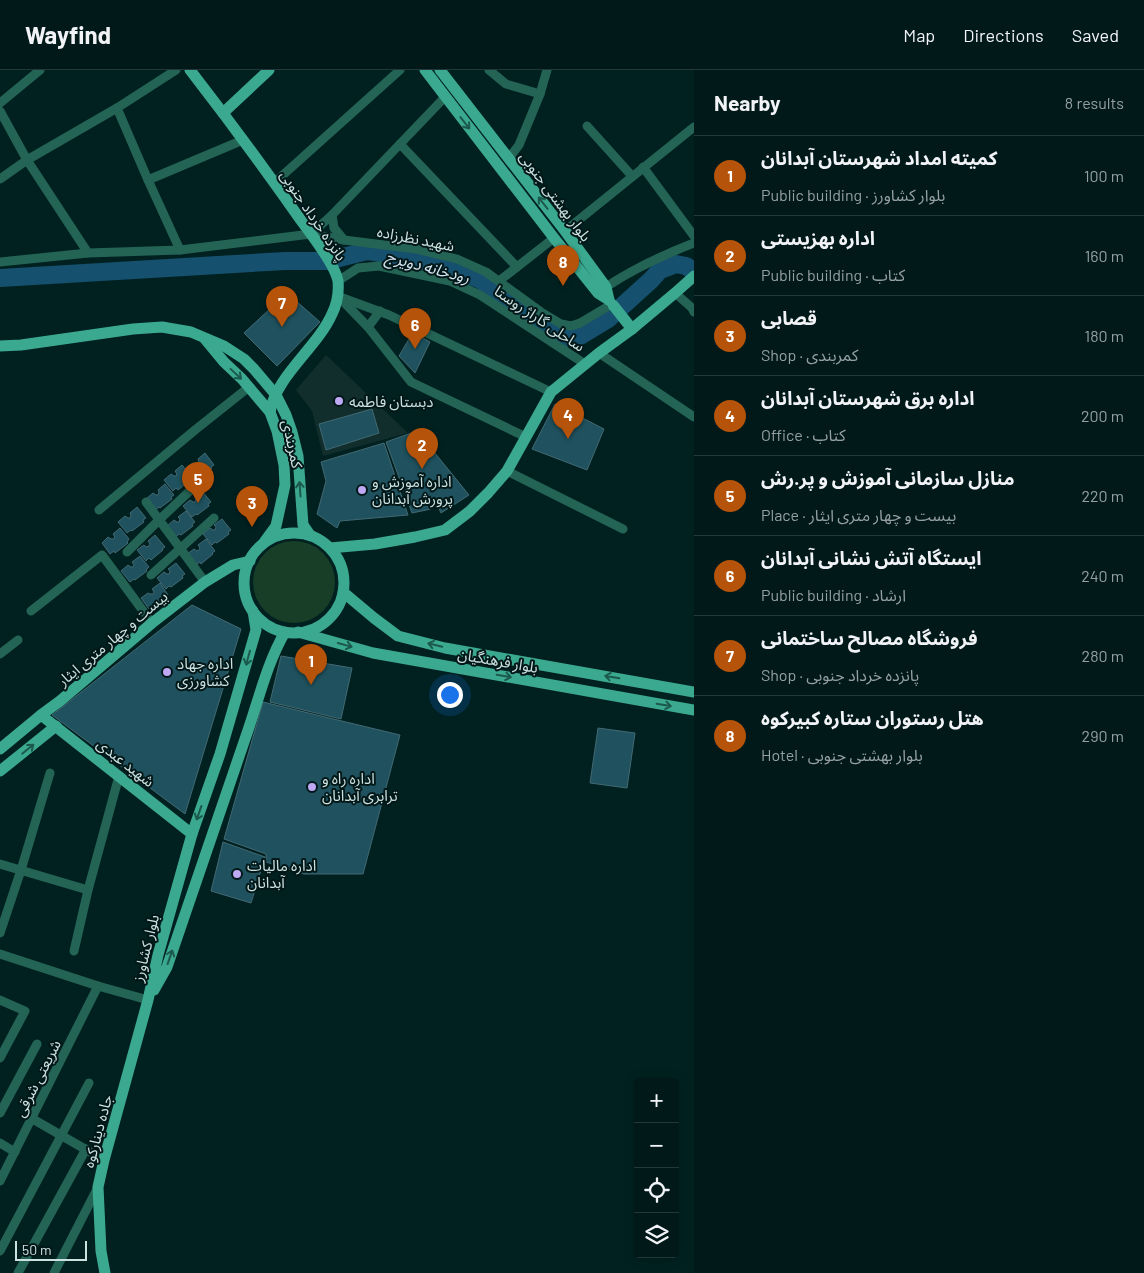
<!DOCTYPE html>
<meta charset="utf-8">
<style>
body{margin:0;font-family:Barlow,"Noto Sans Arabic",sans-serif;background:#0f2626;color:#f1f3f6}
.controls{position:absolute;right:15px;bottom:15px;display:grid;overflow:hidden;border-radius:5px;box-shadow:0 2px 12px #0003}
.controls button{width:45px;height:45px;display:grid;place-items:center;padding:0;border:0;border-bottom:1px solid #233838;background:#011919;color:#f1f3f6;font:25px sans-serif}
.scale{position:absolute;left:15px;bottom:12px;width:72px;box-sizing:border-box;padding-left:5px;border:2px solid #cce2e1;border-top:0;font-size:14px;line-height:18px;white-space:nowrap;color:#cce2e1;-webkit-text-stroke:4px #021717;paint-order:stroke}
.you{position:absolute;left:449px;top:624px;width:18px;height:18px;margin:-12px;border:4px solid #fff;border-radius:50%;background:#1a73e8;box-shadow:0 0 0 8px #1a73e833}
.badge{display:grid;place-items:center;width:32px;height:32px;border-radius:50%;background:#b45309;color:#fff;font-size:16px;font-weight:700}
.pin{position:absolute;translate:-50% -41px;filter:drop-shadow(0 1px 2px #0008)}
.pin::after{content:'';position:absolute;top:26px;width:18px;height:15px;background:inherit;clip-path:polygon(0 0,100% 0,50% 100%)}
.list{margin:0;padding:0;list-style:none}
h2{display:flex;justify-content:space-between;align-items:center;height:65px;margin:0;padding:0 20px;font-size:21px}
h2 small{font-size:16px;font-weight:400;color:#96a0a2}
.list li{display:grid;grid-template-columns:32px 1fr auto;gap:15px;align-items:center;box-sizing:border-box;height:80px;padding:0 20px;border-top:1px solid #233838}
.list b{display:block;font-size:19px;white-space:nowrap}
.list p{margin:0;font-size:16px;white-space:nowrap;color:#96a0a2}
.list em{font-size:16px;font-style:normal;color:#96a0a2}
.icon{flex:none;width:28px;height:28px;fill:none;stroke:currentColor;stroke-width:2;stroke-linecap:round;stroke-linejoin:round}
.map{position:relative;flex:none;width:694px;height:1203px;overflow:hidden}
header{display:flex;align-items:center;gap:30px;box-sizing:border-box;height:70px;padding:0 25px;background:#011919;border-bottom:1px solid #233838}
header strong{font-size:24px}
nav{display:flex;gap:28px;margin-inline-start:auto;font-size:18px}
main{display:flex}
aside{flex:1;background:#011919}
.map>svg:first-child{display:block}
</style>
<header>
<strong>Wayfind</strong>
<nav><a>Map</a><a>Directions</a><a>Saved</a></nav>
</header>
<main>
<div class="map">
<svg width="694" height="1203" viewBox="0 0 694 1203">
<rect width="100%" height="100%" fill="#012121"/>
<polygon fill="#112e2d" points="326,285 408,363 323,386 312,341 296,320"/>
<circle fill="#193e28" cx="294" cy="512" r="41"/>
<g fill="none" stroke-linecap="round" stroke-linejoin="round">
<polyline stroke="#15506e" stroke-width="18" points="0,208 285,191 327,191 367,181 420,190 450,198 479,209 553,261 568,268 580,266 608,249 651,210 660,200 676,194 686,196 694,201"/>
</g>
<g fill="#1f525e" stroke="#426973">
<polygon points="287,223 320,252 277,296 244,263"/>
<polygon points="413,262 430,272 415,303 399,286"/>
<polygon points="555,334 604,359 587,400 532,379"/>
<polygon points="372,339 379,363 326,380 319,354"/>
<polygon points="417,361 469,425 441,443 437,434 431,439 412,443 386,372"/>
<polygon points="384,373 408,445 340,451 337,458 317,444 326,411 321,392"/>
<polygon points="205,383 214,395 211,397 212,398 200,408 199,406 195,409 186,398 193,393 196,395 198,394 199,392 198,389"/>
<polygon points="182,395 191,406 189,409 190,410 178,420 176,418 173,421 164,410 171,404 174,406 176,406 177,404 175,401"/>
<polygon points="165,414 174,425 171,427 172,429 160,438 159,437 155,440 146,429 153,423 156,425 158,425 159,422 158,420"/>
<polygon points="202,421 211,432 208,434 209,436 197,445 196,444 192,447 183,436 190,430 193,432 195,432 196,429 195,427"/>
<polygon points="137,437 146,448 143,450 144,452 132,461 131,460 127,463 118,452 125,446 128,448 130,448 131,445 130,443"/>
<polygon points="186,441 195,452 192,454 193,456 181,465 179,464 176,467 167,456 174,450 177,452 179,452 180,449 178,447"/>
<polygon points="222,449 231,460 228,462 229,464 217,473 215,472 212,475 203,464 210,458 213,460 215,460 216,457 214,455"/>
<polygon points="120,458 129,469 127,472 128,473 115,483 114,481 110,484 102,473 108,467 111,469 113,469 115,467 113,464"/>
<polygon points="155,465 165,477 162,479 163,480 151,490 149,488 146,491 137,480 144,475 146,477 149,476 150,474 148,471"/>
<polygon points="206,469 215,481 212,483 213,484 201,494 200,492 196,495 187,484 194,479 197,481 199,480 200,478 198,475"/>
<polygon points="140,486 149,497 146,500 147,501 135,510 134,509 130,512 121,501 128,495 131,497 133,497 134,495 132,492"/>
<polygon points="176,493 185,504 182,506 183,508 171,517 169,516 166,519 157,508 164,502 167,504 169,504 170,501 168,499"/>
<polygon points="160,513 168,525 166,527 167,528 155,538 153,536 149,539 141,528 148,523 150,524 153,524 154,522 152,519"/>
<polygon points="192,535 241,559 185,744 52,645"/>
<polygon points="281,586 352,598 341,649 270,632"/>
<polygon points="263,632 400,665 363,804 304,804 266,792 266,784 224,769"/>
<polygon points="598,658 635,663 627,718 590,713"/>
<polygon points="223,772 265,787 251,833 211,821"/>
</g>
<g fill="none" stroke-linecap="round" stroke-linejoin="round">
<g stroke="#246455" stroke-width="9">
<polyline points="489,0 506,14 540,24"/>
<polyline points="0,33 40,0"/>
<polyline points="117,38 148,110"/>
<polyline points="0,41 27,90 88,183"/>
<polyline points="587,56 632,106"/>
<polyline points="400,74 517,197"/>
<polyline points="509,88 519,75 540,24 547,0"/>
<polyline points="643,97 694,166"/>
<polyline points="0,109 27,90 117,38 176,0"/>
<polyline points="274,113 400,0"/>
<polyline points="332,145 334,158 344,170"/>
<polyline points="565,161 694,57"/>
<polyline points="311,164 344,170 416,179 457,189 486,202 541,242 561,254 571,256 580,253 612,234"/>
<polyline points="180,180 148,110 243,70"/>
<polyline points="0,192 88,183 180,180 311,164 332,145 445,27"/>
<polyline points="338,211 358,198 379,196 450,211 480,225 585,294"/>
<polyline points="499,211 554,168"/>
<path d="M606,217C633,199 663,185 694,173"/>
<polyline points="675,223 692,238 694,242"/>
<polyline points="338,226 368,257 411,312 526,367"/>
<polyline points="340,227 389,245 551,322"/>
<polyline points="368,257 380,241"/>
<polyline points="599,283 694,347"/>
<polyline points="507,401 623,459"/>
<polyline points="146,432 205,512"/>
<polyline points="99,440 195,360 249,317"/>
<polyline points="127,482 159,450 195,416"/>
<polyline points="151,505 214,448"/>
<polyline points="31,541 102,485 152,553"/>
<polyline points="0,584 18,570"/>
<polyline points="0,794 88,820"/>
<polyline points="0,863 21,800 50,703"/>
<polyline points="74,881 88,820 119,706"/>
<polyline points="0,884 98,916 148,930"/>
<polyline points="0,930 25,941 0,988"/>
<polyline points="0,1043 37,974"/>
<polyline points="31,1048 104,1090"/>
<polyline points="0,1073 15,1082"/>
<polyline points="0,1111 98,916"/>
<polyline points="0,1181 89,1013"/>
<polyline points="18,1203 86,1079"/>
<polyline points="54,1203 97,1119"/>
</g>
<g stroke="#3ba990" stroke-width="11">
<path d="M190,0C228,49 265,99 300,149C311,164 335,194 338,211C339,222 337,234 332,244C317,278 276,306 270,342"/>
<polyline points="425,0 554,168 598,223 609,230"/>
<polyline points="440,0 565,161 606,217 609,230"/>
<polyline points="223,43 269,0"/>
<polyline points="613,235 632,259"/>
<polyline points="205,269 224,292 242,309 270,342 277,361 284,395 285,415 276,456 265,471"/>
<polyline points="0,276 21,275 133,259 162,257 191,262 224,276 244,289 254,299 276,325 286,345 292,362 298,386 303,455 310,465"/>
<circle cx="294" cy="513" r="50"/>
<polyline points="330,478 375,474 415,467 445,460 470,441 488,423 507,401 551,322 599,283 632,259 675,223 694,206"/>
<polyline points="343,522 374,548 398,566 445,578 694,622"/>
<polyline points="298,562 373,583 694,640"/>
<polyline points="41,645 192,764"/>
<polyline points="0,679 41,645 60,631 152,553 205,512 233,495 250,491"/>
<polyline points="0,701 56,656"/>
<path d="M154,920L167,897C193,821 219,745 245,669C258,633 266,595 285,562"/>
<polyline points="105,1203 101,1181 98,1117 104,1090 148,930 158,885 192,764 220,684 256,560 253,541"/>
</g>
</g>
<defs><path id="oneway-shaft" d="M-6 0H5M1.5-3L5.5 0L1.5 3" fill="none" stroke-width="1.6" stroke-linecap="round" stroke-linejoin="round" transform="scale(1.25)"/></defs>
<g stroke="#1c594d">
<use href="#oneway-shaft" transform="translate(465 53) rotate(52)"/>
<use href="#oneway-shaft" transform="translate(543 133) rotate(-128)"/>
<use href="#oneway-shaft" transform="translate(236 304) rotate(43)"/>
<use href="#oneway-shaft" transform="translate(300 419) rotate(-94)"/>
<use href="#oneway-shaft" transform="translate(345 575) rotate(15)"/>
<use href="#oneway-shaft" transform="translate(435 575) rotate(-166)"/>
<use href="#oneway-shaft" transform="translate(248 588) rotate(105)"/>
<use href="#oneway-shaft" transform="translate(504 606) rotate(10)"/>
<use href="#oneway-shaft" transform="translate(612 607) rotate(-170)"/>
<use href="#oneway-shaft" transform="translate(664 635) rotate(10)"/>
<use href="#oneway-shaft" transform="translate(28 679) rotate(-39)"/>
<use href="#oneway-shaft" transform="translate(199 743) rotate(109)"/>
<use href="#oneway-shaft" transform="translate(170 887) rotate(-71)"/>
</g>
<g fill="#bea9f4" stroke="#021717" stroke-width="2">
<circle cx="339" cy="331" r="5"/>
<circle cx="362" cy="420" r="5"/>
<circle cx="167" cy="602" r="5"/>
<circle cx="312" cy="717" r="5"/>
<circle cx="237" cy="804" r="5"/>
</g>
<g text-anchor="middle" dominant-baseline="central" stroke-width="4" stroke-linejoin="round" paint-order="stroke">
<g font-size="15" fill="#cce2e1" stroke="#021717">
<text transform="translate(556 126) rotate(53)">بلوار بهشتی جنوبی</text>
<text transform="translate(314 145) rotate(56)">پانزده خرداد جنوبی</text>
<text transform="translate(416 168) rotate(11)">شهید نظرزاده</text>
<text transform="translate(540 248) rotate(34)">ساحلی گاراژ روستا</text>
<text transform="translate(293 374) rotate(78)">کمربندی</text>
<text transform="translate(112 568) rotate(-40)">بیست و چهار متری ایثار</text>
<text transform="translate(498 590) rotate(10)">بلوار فرهنگیان</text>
<text transform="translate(126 692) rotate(38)">شهید عبدی</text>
<text transform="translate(145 878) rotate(-76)">بلوار کشاورز</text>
<text transform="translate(37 1008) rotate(-63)">شریعتی شرقی</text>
<text transform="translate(97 1061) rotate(-75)">جاده دینارکوه</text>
</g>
<g font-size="15" fill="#cce2e1" stroke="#021717" text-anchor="start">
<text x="349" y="331">دبستان فاطمه</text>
<text x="372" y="411">اداره آموزش و<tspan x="372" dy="17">پرورش آبدانان</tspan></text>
<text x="177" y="593">اداره جهاد<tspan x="177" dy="17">کشاورزی</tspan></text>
<text x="322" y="708">اداره راه و<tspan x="322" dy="17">ترابری آبدانان</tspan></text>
<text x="247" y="795">اداره مالیات<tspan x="247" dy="17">آبدانان</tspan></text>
</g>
<g font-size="16" font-style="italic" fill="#d3e5f1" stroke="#021717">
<text transform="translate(428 196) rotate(15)">رودخانه دویرج</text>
</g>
</g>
</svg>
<div class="controls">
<button>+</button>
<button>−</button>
<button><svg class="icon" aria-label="locate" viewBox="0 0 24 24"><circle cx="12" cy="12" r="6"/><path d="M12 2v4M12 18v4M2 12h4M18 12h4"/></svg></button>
<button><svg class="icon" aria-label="layers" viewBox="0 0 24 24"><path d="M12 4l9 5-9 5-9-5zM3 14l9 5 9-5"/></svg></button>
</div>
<div class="scale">50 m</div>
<div class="you"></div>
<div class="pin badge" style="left:311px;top:615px">1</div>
<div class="pin badge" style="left:422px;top:399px">2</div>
<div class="pin badge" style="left:252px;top:457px">3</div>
<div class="pin badge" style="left:568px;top:369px">4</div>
<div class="pin badge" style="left:198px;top:433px">5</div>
<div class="pin badge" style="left:415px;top:279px">6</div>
<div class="pin badge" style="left:282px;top:257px">7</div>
<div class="pin badge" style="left:563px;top:216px">8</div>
</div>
<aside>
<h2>Nearby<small>8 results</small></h2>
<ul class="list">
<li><span class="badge">1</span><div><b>کمیته امداد شهرستان آبدانان</b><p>Public building · بلوار کشاورز</p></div><em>100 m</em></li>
<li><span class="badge">2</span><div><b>اداره بهزیستی</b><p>Public building · کتاب</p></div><em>160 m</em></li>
<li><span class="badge">3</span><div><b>قصابی</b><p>Shop · کمربندی</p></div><em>180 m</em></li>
<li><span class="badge">4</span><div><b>اداره برق شهرستان آبدانان</b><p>Office · کتاب</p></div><em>200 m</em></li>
<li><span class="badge">5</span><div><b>منازل سازمانی آموزش و پر.رش</b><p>Place · بیست و چهار متری ایثار</p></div><em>220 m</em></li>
<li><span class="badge">6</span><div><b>ایستگاه آتش نشانی آبدانان</b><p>Public building · ارشاد</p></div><em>240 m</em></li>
<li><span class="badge">7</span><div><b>فروشگاه مصالح ساختمانی</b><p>Shop · پانزده خرداد جنوبی</p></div><em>280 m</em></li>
<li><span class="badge">8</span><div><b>هتل رستوران ستاره کبیرکوه</b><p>Hotel · بلوار بهشتی جنوبی</p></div><em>290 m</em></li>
</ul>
</aside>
</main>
